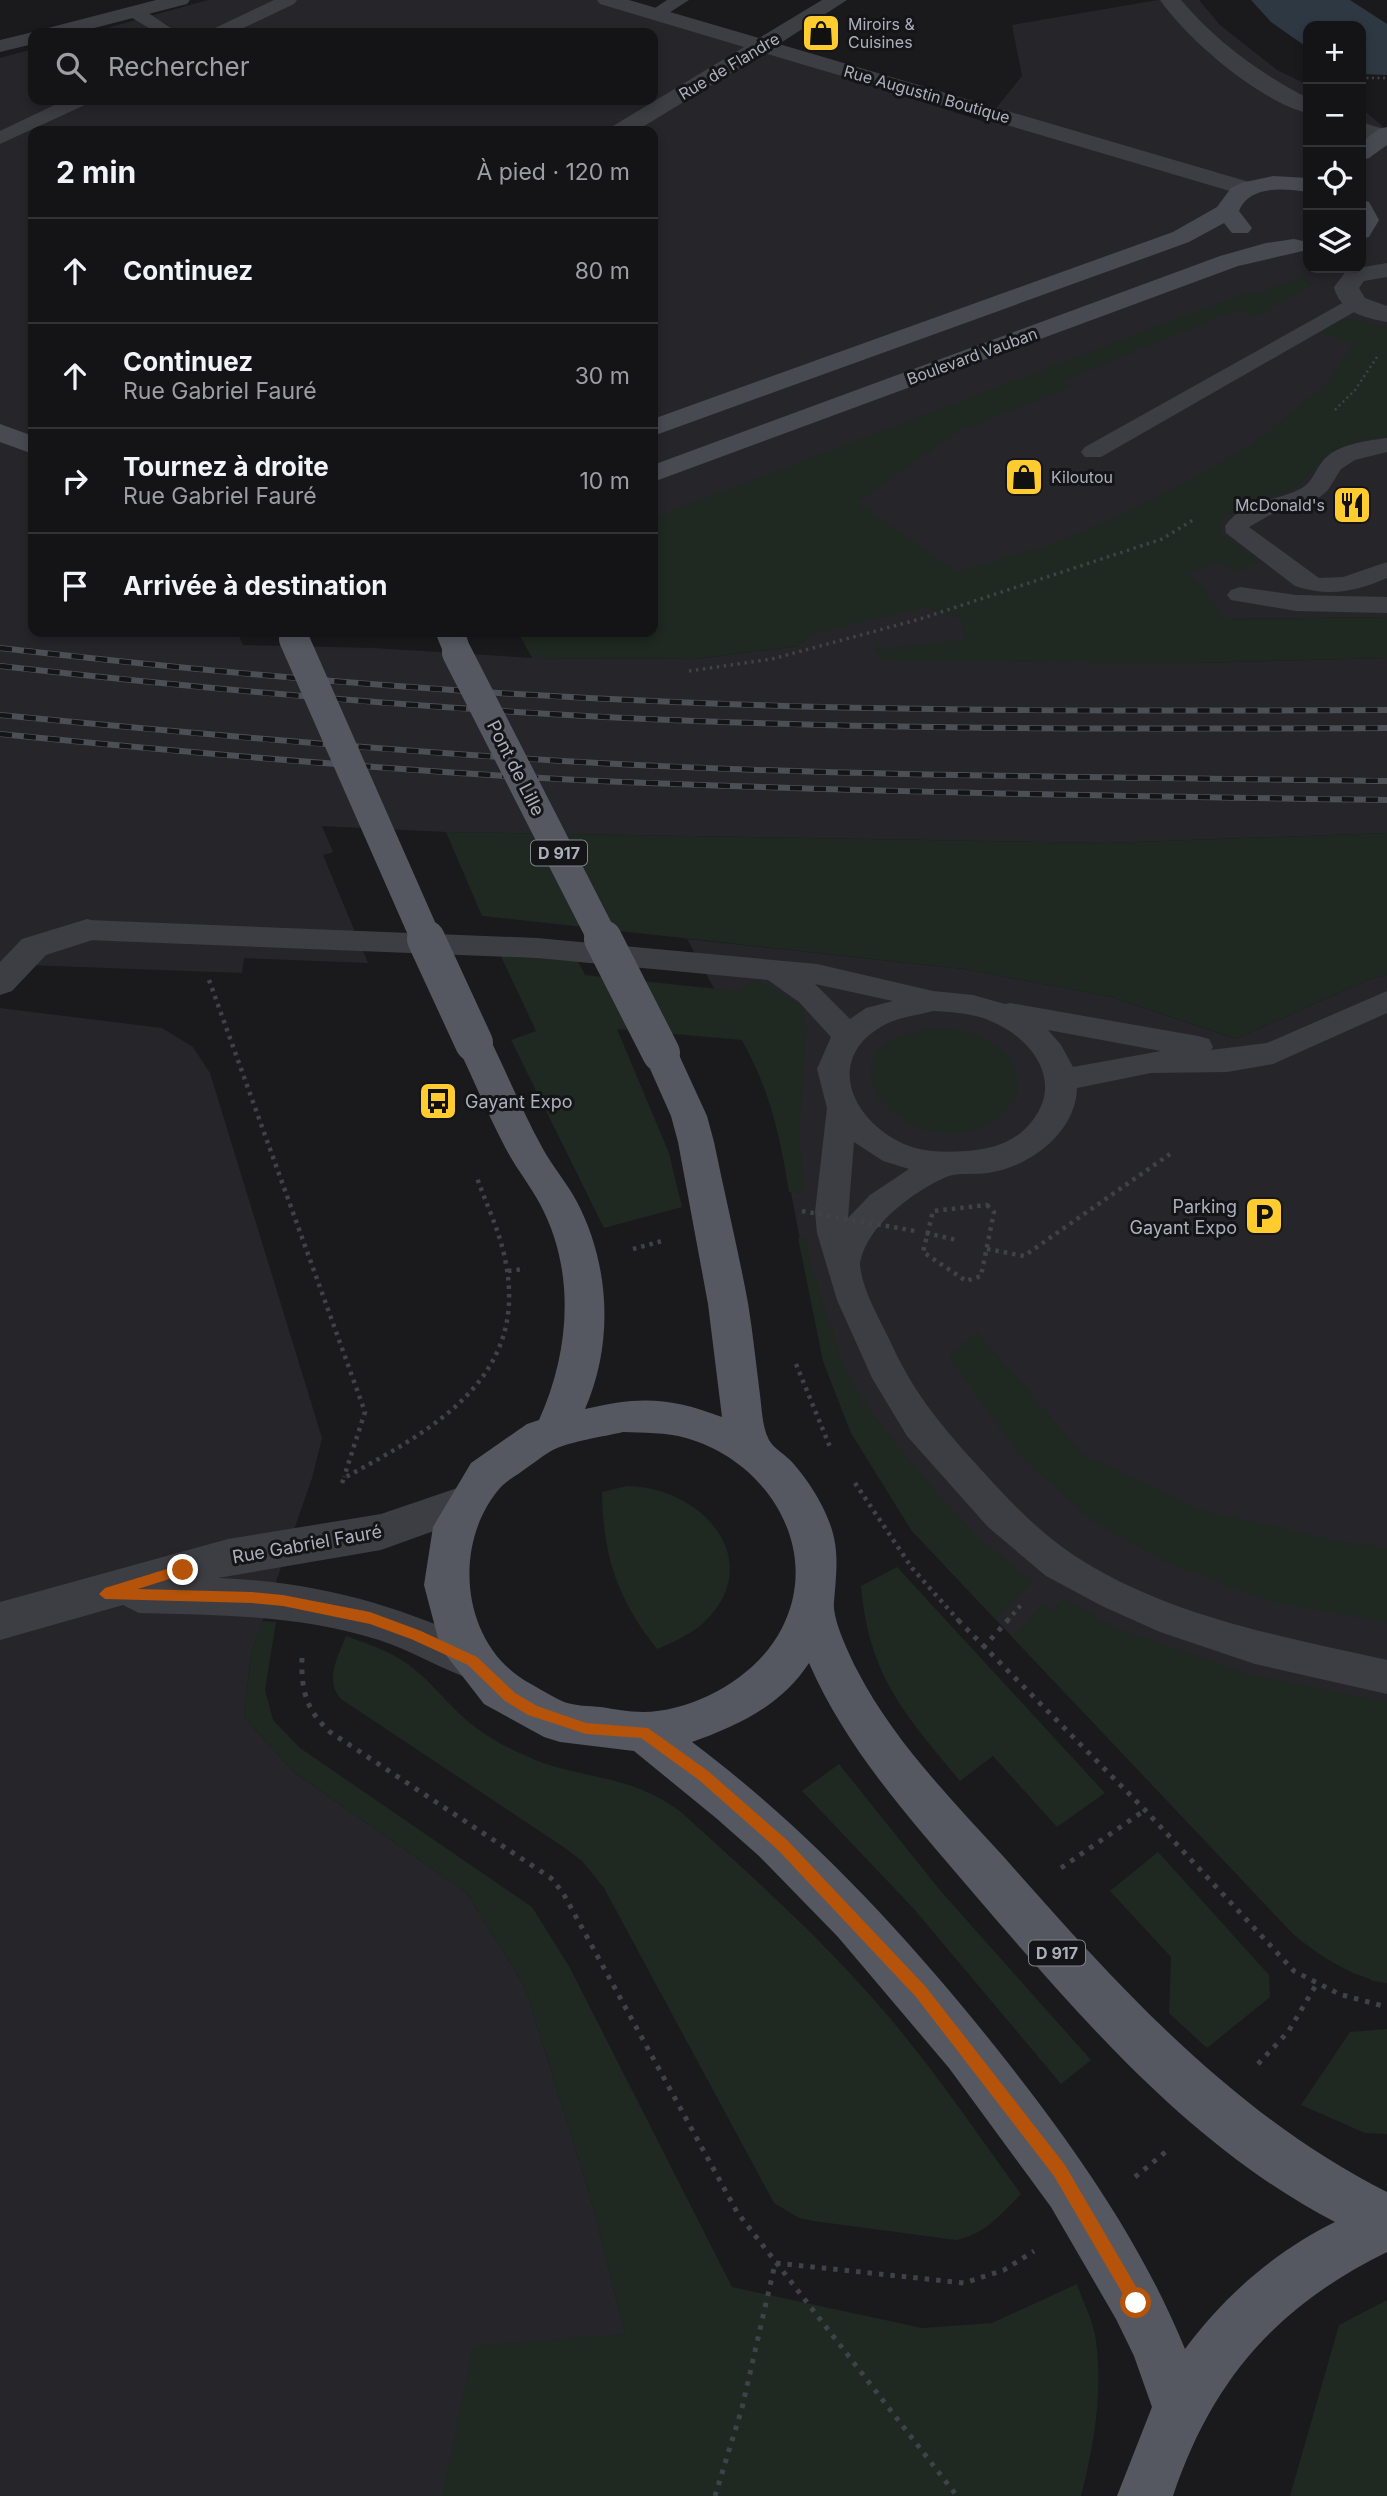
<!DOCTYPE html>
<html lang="fr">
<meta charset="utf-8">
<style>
body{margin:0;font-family:Inter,sans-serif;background:#1d1d1f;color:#f1f3f6}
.controls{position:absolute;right:21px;top:21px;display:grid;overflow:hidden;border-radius:14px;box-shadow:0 4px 10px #0003}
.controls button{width:63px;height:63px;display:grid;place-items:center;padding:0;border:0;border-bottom:2px solid #333335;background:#141416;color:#f1f3f6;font:35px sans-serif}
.stop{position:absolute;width:21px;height:21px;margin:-16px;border:5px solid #b45309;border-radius:50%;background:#fff}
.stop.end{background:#b45309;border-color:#fff;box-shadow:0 2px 7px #0008}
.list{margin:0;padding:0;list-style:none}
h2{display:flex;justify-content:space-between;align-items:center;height:91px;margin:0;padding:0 28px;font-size:30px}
h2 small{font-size:23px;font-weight:400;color:#9d9ea1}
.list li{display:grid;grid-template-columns:46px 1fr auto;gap:21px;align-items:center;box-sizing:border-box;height:105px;padding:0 28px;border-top:2px solid #333335}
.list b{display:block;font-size:26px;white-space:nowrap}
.list p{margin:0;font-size:23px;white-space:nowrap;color:#9d9ea1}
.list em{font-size:23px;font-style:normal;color:#9d9ea1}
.icon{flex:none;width:38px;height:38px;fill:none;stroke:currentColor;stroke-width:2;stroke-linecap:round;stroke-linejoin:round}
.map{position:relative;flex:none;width:1387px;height:2496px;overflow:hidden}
.search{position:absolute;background:#141416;box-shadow:0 4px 10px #0003;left:28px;top:28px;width:630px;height:77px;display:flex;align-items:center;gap:18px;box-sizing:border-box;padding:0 24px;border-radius:14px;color:#9d9ea1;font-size:26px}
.panel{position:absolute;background:#141416;box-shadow:0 4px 10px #0003;left:28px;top:126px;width:630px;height:511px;border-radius:14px}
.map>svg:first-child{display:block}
</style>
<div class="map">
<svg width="1387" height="2496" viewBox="0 0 1387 2496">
<rect width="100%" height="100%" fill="#1a1a1d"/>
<g fill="#26262a" fill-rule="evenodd">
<path d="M208,0H605L985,122L1022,76L1012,25L1158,0H1199L1220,25L1277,70L1308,85V268H1361V110L1367,113L1387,130V617L1224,619L873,650L1198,663L1387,658V833L1107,843L446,832L322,826L333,852L323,855L368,963L244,958L242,973L0,964V58L33,49V100H653V33H89ZM33,131H653V632L798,646L695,659L532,658L374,648L243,645L237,632H33Z"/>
<polygon points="687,939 964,969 1112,997 1236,1039 1370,979 1387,975 1387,1983 1373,1981 1347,1966 1056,1683 912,1531 851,1433 823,1361 778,1124 760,1073"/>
<polygon points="0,1008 162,1028 193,1047 210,1073 322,1438 312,1478 251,1654 244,1717 295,1773 467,1893 525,1987 590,2196 625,2334 591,2496 0,2496"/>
</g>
<g fill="#1f2821">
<polygon points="1302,277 1307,278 1311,285 1264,312 1252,316 1240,309 1062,381 1071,387 953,434 858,502 956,572 1060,542 1154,499 1249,447 1325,385 1354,343 1321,333 1340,317 1387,327 1387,437 1364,439 1328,453 1296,487 1225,516 1220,522 1221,534 1260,562 1236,572 1220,561 1186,574 1201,586 1225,619 1387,617 1387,658 1198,663 900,661 883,659 872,650 964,640 960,618 926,607 813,634 798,646 695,659 532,658 518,632 653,632 653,518 1248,292 1253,295"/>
<polygon points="446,832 1107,843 1387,833 1387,975 1370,979 1236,1039 1112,997 964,969 482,916"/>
<path d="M499,952L578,961L585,975L737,991L755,979L801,1005L807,1024L799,1130L804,1193L789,1192C780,1135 770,1091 742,1040L617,1029L669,1153L682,1207L604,1228L511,1040L536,1031Z"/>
<path d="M932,1028C976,1029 1022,1044 1017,1096C947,1202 781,1052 932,1028Z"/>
<polygon points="805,1237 811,1266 844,1366 869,1410 936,1493 979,1538 1032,1581 995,1619 912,1531 851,1433 823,1361 798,1238"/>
<polygon points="977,1332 1082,1454 1204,1511 1349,1543 1387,1548 1387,1623 1262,1599 1169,1563 1094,1522 1020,1456 949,1357"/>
<path d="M627,1486C705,1487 770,1565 700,1626C687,1636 672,1643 657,1649C617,1599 603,1556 602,1492Z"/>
<path d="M897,1567L1105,1793L1057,1827L993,1756L960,1781C905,1714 869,1677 861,1586Z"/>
<path d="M1064,1599L1118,1629L1259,1677L1387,1702V1983C1350,1976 1323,1958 1294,1935L1012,1637L1042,1605L1053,1611Z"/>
<path d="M262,1621L276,1622L265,1690L273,1720L300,1748L532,1907L570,1968L732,2287L922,2328L992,2323L1077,2284C1083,2302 1094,2322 1096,2341C1103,2392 1094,2446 1081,2496H442L473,2346L625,2334L590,2196L525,1987L467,1893L295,1773L244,1717L251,1654Z"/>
<path d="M346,1636C368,1644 390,1651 409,1665C432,1682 449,1706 471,1724C486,1736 504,1746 522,1754C577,1781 627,1771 681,1812C748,1873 816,1933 876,2002C929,2062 974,2129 1021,2194C1000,2215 986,2234 956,2240L813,2221L799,2218L774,2203L604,1888L582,1861L565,1848L341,1699C324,1680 338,1657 346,1636Z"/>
<polygon points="839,1764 939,1889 1091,2060 1061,2084 914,1909 802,1791"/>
<polygon points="1158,1852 1269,1975 1270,1997 1207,2048 1169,2013 1171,1957 1110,1891"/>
<polygon points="1387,2029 1387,2134 1365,2133 1301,2105 1350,2032"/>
<polygon points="1387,2300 1387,2496 1290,2496 1339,2325"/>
</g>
<polygon fill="#2e3842" points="1251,0 1350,0 1387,24 1387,75 1361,74 1361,26 1308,26 1308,48 1271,22"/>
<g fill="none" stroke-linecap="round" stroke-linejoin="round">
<g stroke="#404249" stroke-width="2.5" stroke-dasharray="2 3.5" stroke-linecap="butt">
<polyline points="1361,78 1387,78"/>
<polyline points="1335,410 1355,390 1377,357"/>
</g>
<polyline stroke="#404249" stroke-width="3.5" stroke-dasharray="2.5 4.5" stroke-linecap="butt" points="689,671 772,659 920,619 1162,539 1193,520"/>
<g stroke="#404249" stroke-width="4.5" stroke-dasharray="3.5 5" stroke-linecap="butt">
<polyline points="209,980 365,1412 344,1477"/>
<polygon points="987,1205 994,1212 981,1276 966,1281 923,1252 933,1211"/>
<polyline points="926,1233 957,1240"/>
<polyline points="633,1249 662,1241"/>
<polyline points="987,1249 1024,1256 1170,1154"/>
<polyline points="508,1271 525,1269"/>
<polyline points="796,1364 830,1447"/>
<path d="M342,1483L344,1478C430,1431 528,1380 506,1264C501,1234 487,1206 477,1178"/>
<polyline points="855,1483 912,1568 959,1621"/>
<polyline points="1007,1621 1022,1604"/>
</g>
<g stroke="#404249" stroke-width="5" stroke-dasharray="4.5 7" stroke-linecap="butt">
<polyline points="958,1620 1145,1810 1294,1971 1339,1994 1387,2007"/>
<polyline points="983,1648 1008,1620"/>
<path d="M302,1658C301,1690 306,1710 330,1732L551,1878L563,1893L737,2212L957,2496"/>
<polyline points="1061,1868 1145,1810"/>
<polyline points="1258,2064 1288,2032 1316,1985"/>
<polyline points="1135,2177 1168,2150"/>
<polyline points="776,2263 964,2283 1004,2270 1034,2251"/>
<polyline points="715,2496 742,2408 775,2264"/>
</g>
<g fill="#3d3d44" fill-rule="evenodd">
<polygon points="274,0 297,0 294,4 233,33 210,33 213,29"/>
<polygon points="667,0 689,0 661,18 649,18 646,14"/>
<polygon points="135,7 141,8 178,33 157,33 129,16 126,12 129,8"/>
<polygon points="65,100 90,100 87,104 0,144 0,131"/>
<polygon points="1355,296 1363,297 1366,302 1363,307 1101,457 1085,457 1081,452 1085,447"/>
<path d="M1387,438V452L1355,460L1341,469L1328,490L1320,497L1270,515L1249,527L1319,578L1343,577L1387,562V578C1355,592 1329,597 1295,586L1226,533L1225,526C1243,500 1276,502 1302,488C1312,482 1315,471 1322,462C1336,444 1365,441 1387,438Z"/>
<polygon points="1240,587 1296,595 1387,597 1387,613 1296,611 1231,600 1227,595 1231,590"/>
<path d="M87,920L537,938L817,964L933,991L973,995L1005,1004L1010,1003L1198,1036L1209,1039L1213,1047L1211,1050L1267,1043L1387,991V1013L1273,1064L1227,1072L1151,1073L1077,1088C1076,1133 1029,1167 988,1173C975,1175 958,1172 946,1177C919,1189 884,1214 869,1240C865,1246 860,1258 860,1265C862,1289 878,1316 889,1339C912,1390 938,1422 976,1464C1005,1496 1036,1530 1072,1554C1165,1616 1280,1636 1387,1660V1694L1255,1664L1160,1632L1102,1606L1046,1576L988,1527L907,1436L872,1378L837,1300L817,1233L815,1212L827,1108L817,1069L831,1037L799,1002L768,980L537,958L87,940L77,937L72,930L77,923ZM815,984L893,1001L866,1008L850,1019ZM933,1011C951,1012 969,1013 986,1019C1034,1037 1069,1086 1025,1129C1008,1145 989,1149 967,1151C945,1152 924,1153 904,1144C849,1119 824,1056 886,1024C900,1017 919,1015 933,1011ZM1048,1030L1161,1051L1073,1067L1061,1045ZM854,1142L883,1161L909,1169L870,1195L848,1218Z"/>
</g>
<g fill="#3d3d44" fill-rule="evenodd">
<polygon points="156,0 190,0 187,4 75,33 40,33 44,29"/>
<polygon points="597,0 629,0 759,38 822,0 847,0 779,44 1256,184 1260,189 1256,194 1240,194 764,53 636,131 610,131 613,126 744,47 600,4"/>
<path d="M1160,0H1181C1217,42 1259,73 1308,98V113C1260,102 1188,40 1160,0Z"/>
<polygon points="33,32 39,33 33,33 33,44 0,52 0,40"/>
<polygon points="1361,122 1387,130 1387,143 1361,136"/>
<path d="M1387,263V277L1364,281L1359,288L1365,298L1387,306V322C1365,318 1340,312 1334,287L1347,270Z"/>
<polygon points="87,919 99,922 104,930 99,938 46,955 12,991 0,995 0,962 22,939"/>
<path d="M466,1485L481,1490L487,1502L481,1514L381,1550L218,1578C321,1582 396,1605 489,1647L495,1661L489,1675L473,1680C441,1669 411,1650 379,1640C301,1615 220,1615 139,1613L123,1605L0,1640V1602L228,1539L381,1514Z"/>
</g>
<g fill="#484a52" fill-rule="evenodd">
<polygon points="1387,127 1387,145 1369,158 1361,160 1361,142 1379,129"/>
<path d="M1273,176L1308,178V192C1285,189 1250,184 1239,211L1252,228L1248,233H1232L1224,223L1189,242L653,436V419L1173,232L1217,207L1231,188L1241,183Z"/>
<polygon points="1361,200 1369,202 1379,220 1369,237 1361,239"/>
<polygon points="1294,239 1303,241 1306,246 1303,251 1238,266 653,482 653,465 1220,256 1266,243"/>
<polygon points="0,424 33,436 33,454 0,442"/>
</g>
<g fill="#565861" fill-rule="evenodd">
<polygon points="435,632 465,632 472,653 468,659 457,662 446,659"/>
<path d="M474,1031L487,1034L492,1043C509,1078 524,1115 543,1149C553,1167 567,1183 577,1202C610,1265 614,1343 585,1409C638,1396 670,1397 722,1417L708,1304L678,1142L671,1116L643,1053L648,1044L661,1041L674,1044L707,1116L714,1142C725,1196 738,1249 748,1303C753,1334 756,1364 760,1395C762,1410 762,1426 769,1440C774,1449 786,1455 792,1462C808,1480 822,1502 830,1524C840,1551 836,1575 834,1602C832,1619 849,1654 857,1670C893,1740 950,1798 1003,1856C1117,1985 1231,2113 1387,2192V2252C1277,2306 1212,2380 1173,2496H1117L1152,2407L1134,2356L1116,2319L1051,2207L949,2068L838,1937L759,1856L716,1818L634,1751L560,1742L544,1737L484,1704L446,1655L439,1642L424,1585L433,1527L471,1463L527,1424L539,1420C570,1352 576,1271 540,1204C530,1185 516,1168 506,1149C488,1115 473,1078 456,1043L461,1034ZM623,1432C644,1433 666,1432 686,1438C766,1460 823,1548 782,1628C758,1676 696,1711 643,1712C629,1712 614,1709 601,1707C589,1706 575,1706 564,1702C553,1697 542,1690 531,1684C462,1648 450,1546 500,1488C505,1482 514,1477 521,1472C531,1465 541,1457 551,1451C569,1441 603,1437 623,1432ZM809,1663C848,1752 913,1822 975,1895C1081,2018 1189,2146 1335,2222C1276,2251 1225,2295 1185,2349C1140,2239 1071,2142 997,2049C908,1937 808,1829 692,1742C738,1726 782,1705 809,1663Z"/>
</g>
<defs>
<g id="rail">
<path d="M0,648C224,674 449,693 675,702C912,712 1150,711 1387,710"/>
<path d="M0,666C231,692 463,712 696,721C926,730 1157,729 1387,728"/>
<path d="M0,715C199,734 399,752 598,763C861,777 1124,777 1387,781"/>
<path d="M0,734C192,753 385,770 578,780C847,792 1117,796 1387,800"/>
</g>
</defs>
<use href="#rail" stroke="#4d4f57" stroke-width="6"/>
<use href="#rail" stroke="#151518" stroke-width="4.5" stroke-dasharray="12" stroke-linecap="butt"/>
<polyline stroke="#404249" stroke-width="4.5" stroke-dasharray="3.5 5" stroke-linecap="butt" points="802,1211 915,1231"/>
<g stroke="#565861" stroke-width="30">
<polyline points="294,639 427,941"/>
<polyline points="457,653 604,941"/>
</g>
<g stroke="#565861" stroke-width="38">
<polyline points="426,939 474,1043"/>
<polyline points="603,939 661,1053"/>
</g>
</g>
<polygon fill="#b45309" points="183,1564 188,1566 188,1573 138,1589 252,1592 283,1595 370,1612 421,1631 477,1657 515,1693 537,1706 586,1723 648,1728 708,1771 788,1841 926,1987 1065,2165 1142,2297 1144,2303 1142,2308 1136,2311 1131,2308 1054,2176 916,1997 778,1850 699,1780 641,1738 586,1734 528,1715 505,1701 468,1665 411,1639 370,1624 283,1606 252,1603 105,1599 99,1594 105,1588"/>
<defs>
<symbol id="shop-square" viewBox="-11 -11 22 22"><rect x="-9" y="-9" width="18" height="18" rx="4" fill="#ffcc30" stroke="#151518"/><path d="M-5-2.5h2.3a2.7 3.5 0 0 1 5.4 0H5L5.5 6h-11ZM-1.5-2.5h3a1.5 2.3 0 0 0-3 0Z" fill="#111"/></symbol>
<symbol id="restaurant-square" viewBox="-11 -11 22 22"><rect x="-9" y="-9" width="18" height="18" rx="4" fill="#ffcc30" stroke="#151518"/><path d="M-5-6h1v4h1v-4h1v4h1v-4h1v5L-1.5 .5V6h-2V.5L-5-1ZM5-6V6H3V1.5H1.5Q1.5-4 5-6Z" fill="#111"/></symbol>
<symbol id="bus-square" viewBox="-11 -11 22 22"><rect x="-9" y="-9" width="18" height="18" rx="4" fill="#ffcc30" stroke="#151518"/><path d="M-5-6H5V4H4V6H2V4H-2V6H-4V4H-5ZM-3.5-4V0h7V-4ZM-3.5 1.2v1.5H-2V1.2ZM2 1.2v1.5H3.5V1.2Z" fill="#111"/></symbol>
<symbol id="parking-square" viewBox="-11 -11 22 22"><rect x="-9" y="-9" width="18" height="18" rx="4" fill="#ffcc30" stroke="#151518"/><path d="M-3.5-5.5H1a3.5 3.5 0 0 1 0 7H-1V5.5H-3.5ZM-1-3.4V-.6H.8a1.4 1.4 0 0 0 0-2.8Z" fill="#111"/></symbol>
</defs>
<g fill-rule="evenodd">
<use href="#shop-square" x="799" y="11" width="44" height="44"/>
<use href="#shop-square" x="1002" y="455" width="44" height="44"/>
<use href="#restaurant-square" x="1330" y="483" width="44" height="44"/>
<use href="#bus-square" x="416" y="1079" width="44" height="44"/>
<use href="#parking-square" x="1242" y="1194" width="44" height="44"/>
</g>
<g text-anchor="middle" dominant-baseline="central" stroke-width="6" stroke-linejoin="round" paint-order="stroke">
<g font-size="16" fill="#acafbd" stroke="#151518" text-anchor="start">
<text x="848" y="24">Miroirs &amp;<tspan x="848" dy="18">Cuisines</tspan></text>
<text x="1051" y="477">Kiloutou</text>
<text x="1325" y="505" text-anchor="end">McDonald's</text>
</g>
<g font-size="16" fill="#acafbd" stroke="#151518">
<text transform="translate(729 66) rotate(-31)">Rue de Flandre</text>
<text transform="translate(927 94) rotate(16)">Rue Augustin Boutique</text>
<text transform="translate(972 356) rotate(-20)">Boulevard Vauban</text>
</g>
<g fill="#151518" stroke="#7f818c" stroke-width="2">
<rect x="531" y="840.5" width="56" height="25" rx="5"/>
<rect x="1029" y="1940.5" width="56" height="25" rx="5"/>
</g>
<g font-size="16" font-weight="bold" fill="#acafbd">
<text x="559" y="853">D 917</text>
<text x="1057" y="1953">D 917</text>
</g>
<g font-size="18" fill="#acafbd" stroke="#151518">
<text transform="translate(516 768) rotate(63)">Pont de Lille</text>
<text transform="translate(307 1544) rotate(-10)">Rue Gabriel Fauré</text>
</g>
<g font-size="18" fill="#acafbd" stroke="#151518" text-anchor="start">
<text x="465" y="1101">Gayant Expo</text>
<text x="1237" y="1206" text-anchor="end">Parking<tspan x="1237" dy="21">Gayant Expo</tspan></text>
</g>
</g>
</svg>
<div class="controls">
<button>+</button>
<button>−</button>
<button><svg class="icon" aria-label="locate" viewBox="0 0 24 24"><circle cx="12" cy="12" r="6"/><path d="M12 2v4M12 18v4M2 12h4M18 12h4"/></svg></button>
<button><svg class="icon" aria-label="layers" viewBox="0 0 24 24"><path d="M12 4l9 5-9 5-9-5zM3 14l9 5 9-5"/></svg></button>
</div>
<div class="stop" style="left:1136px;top:2303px"></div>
<div class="stop end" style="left:183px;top:1570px"></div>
<div class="search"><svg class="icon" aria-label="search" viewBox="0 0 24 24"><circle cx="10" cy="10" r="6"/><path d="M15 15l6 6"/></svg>Rechercher</div>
<section class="panel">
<h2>2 min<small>À pied · 120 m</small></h2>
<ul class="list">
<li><svg class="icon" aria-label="ahead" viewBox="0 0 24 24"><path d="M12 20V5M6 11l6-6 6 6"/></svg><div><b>Continuez</b></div><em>80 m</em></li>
<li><svg class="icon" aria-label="ahead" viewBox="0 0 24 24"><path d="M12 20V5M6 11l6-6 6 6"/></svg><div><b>Continuez</b><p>Rue Gabriel Fauré</p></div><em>30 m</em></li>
<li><svg class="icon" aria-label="right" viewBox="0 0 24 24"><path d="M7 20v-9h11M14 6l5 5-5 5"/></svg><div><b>Tournez à droite</b><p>Rue Gabriel Fauré</p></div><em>10 m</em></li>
<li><svg class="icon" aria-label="arrive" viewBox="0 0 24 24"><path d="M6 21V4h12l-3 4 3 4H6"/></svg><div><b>Arrivée à destination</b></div></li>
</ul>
</section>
</div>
